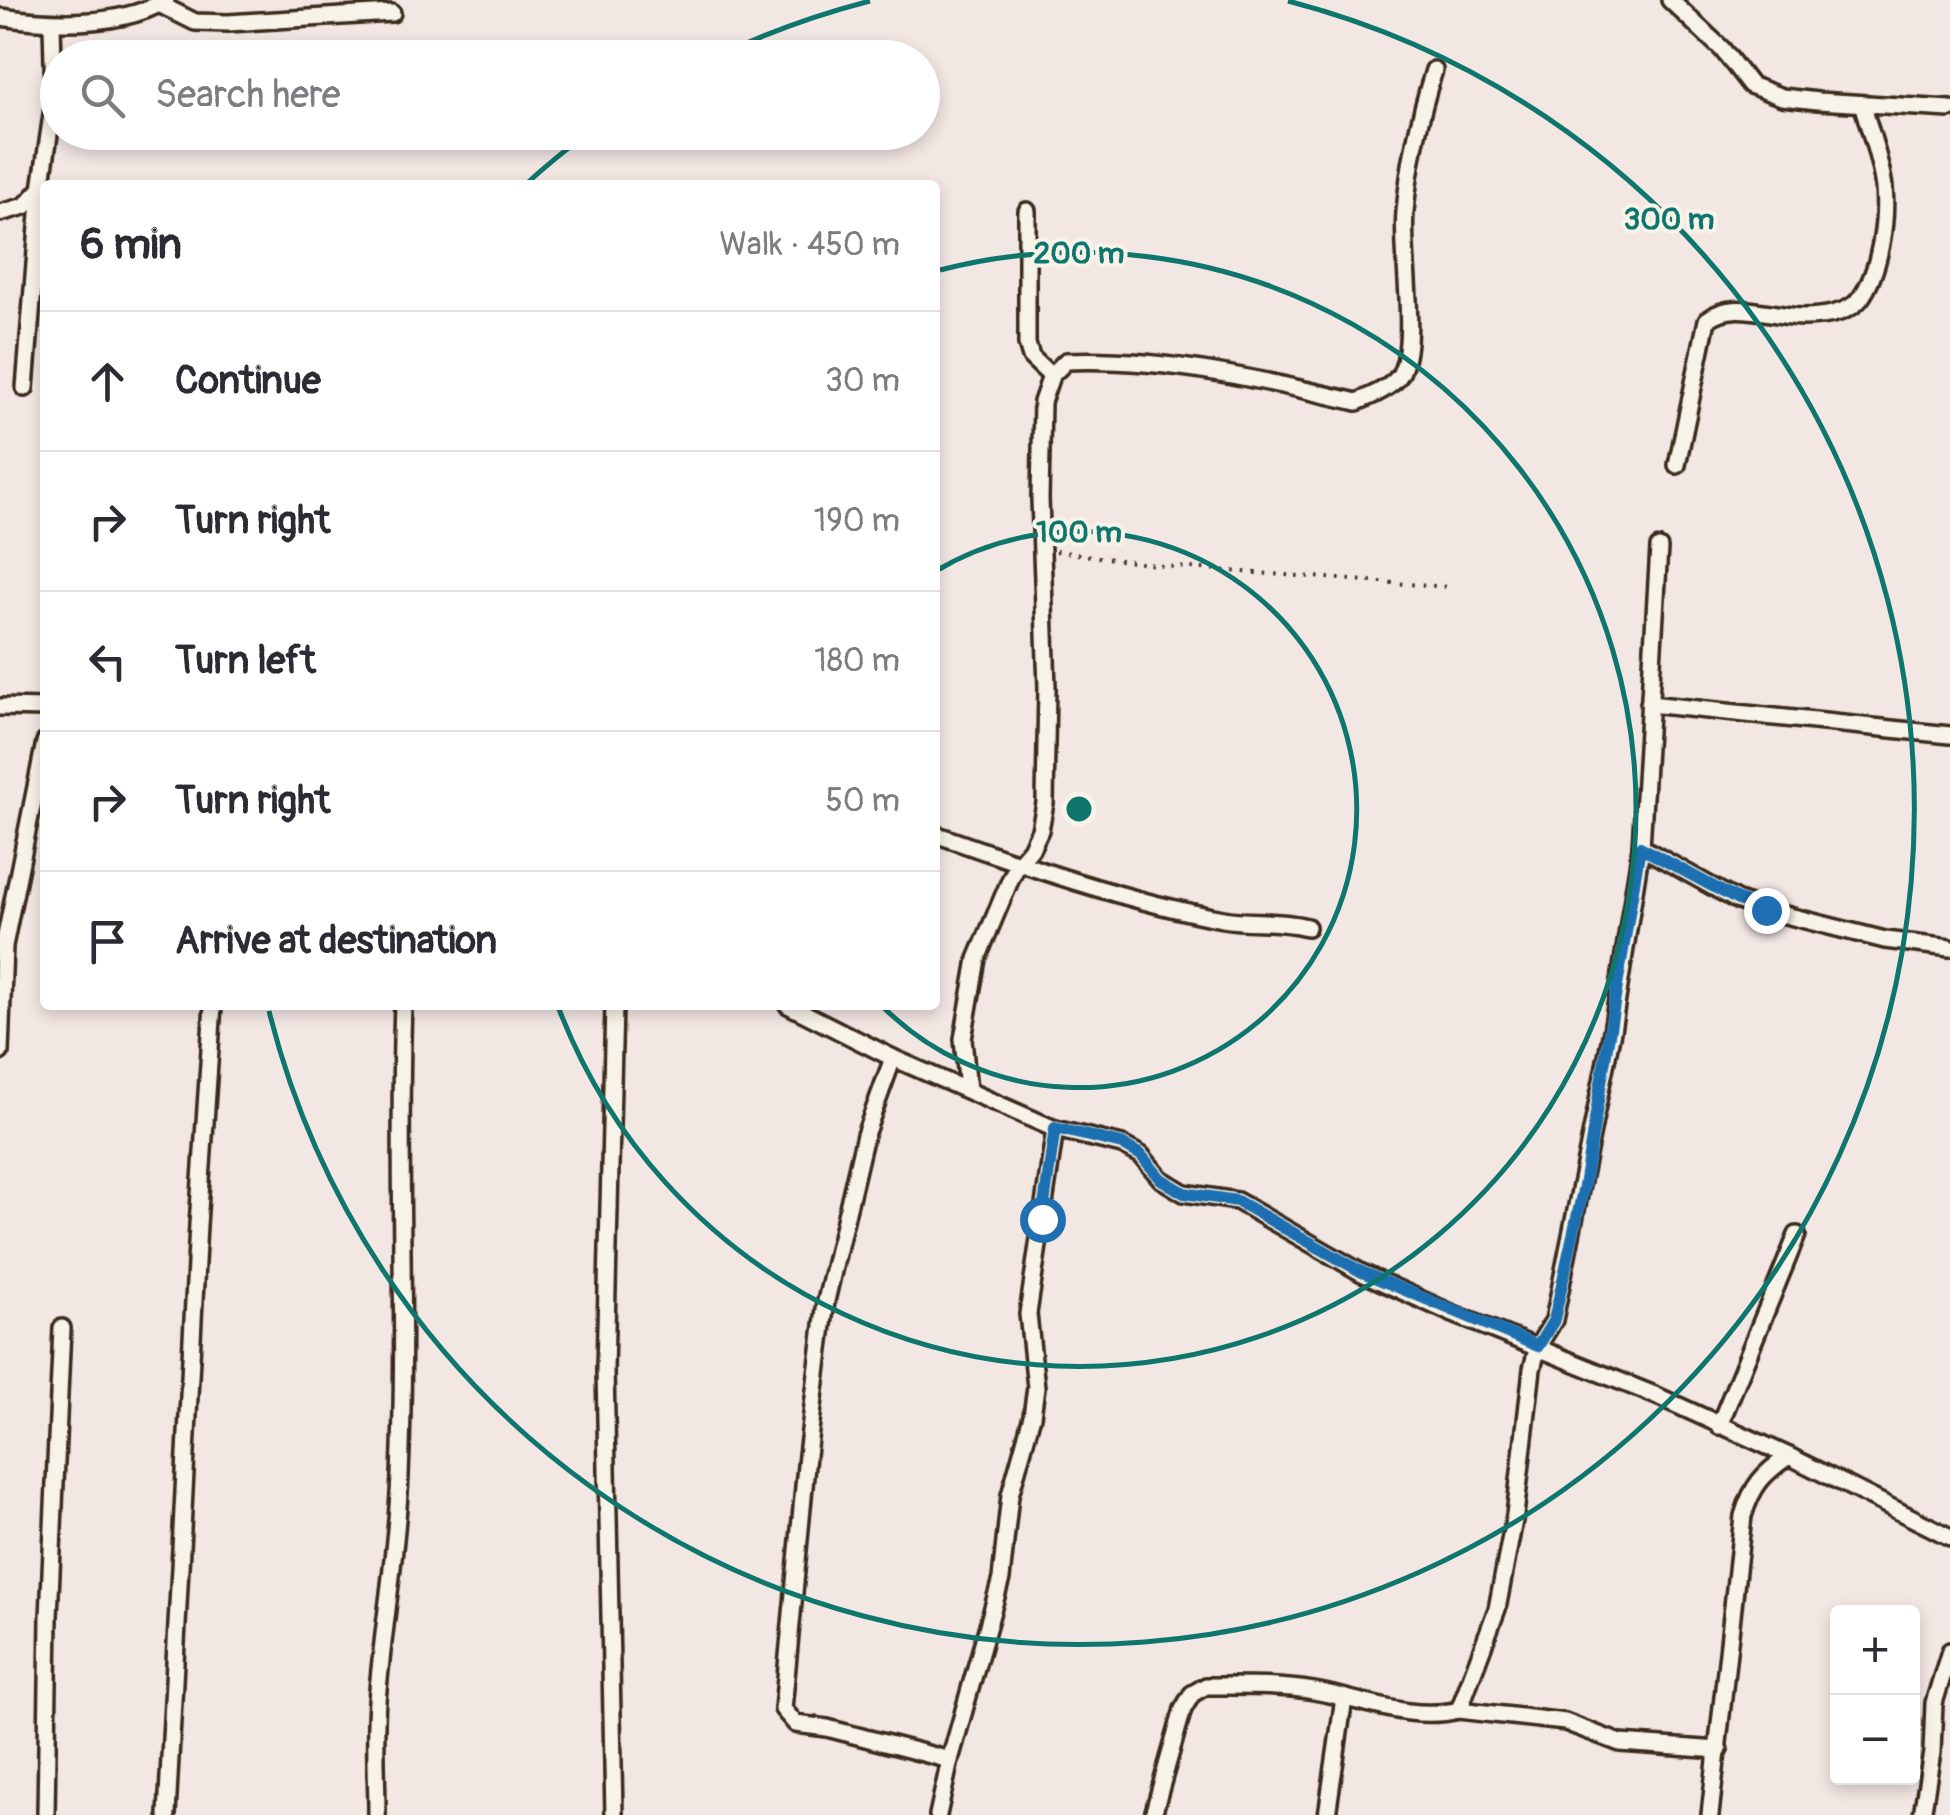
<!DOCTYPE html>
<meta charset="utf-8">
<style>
body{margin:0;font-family:Pangolin,sans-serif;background:#f7f7f7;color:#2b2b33}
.controls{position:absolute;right:30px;bottom:30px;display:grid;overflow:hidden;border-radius:10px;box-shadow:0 5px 15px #0003}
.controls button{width:90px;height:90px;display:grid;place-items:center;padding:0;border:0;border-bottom:2px solid #e1e1e2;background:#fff;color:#2b2b33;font:50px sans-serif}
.stop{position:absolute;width:30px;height:30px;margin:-22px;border:8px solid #1f6fb2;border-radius:50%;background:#fff}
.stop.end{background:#1f6fb2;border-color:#fff;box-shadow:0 2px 10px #0008}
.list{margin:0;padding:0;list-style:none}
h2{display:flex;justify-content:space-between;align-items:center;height:130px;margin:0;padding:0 40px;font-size:42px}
h2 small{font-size:32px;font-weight:400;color:#7c7c81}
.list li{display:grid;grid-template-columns:65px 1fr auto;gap:30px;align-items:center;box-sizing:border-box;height:140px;padding:0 40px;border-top:2px solid #e1e1e2}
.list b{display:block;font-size:38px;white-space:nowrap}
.list em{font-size:32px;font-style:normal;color:#7c7c81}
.icon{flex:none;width:55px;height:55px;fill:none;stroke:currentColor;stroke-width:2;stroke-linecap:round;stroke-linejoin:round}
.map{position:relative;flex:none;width:1950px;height:1815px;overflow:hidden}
.search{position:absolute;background:#fff;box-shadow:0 5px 15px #0003;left:40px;top:40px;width:900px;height:110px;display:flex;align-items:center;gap:25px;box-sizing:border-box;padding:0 35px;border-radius:55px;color:#7c7c81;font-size:38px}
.panel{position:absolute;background:#fff;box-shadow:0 5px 15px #0003;left:40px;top:180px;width:900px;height:830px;border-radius:10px}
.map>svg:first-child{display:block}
</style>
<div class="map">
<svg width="1950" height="1815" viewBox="0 0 1950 1815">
<rect width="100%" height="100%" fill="#f3e7e4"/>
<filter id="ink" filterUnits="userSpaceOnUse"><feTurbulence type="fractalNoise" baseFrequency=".01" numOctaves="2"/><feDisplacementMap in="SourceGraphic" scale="20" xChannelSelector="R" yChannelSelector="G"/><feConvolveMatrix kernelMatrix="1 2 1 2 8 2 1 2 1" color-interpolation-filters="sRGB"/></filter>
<g filter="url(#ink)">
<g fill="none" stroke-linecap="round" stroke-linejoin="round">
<defs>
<g id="minor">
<polyline points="1670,0 1722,49 1750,85 1782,97 1818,101 1950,109"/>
<polyline points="159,4 195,22 228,23 392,13"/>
<path d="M0,17C51,24 120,28 166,0"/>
<polyline points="1027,211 1027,344 1031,357 1051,376"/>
<polyline points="0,213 25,206 41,189 54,101 52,24"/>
<polyline points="25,388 41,189"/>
<path d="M1677,465L1707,320C1733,298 1771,317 1803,317C1821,317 1848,314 1860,299C1880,272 1887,220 1884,188C1881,161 1870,132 1863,106"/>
<polyline points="1649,704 1950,735"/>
<polyline points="0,707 45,708"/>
<path d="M935,834C1025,866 1129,902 1223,919C1251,924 1275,919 1307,927"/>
<polyline points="1641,847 1738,901 1765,910 1885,940 1950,948"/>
<polyline points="788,1005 893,1058 1055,1129 1122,1145 1141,1155 1161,1179 1184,1193 1237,1201 1362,1273 1451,1313 1657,1396 1789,1456 1950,1537"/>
<polyline points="0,1052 4,946 45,742"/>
<polyline points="893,1058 865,1135 826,1301 807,1455 783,1709 796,1724 827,1728 950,1760"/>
<path d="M968,1090L963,1039L977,959L1011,878L1018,864L1031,849L1040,830L1045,803L1047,687L1040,499L1042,402L1051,376L1066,361C1164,357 1263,380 1357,402C1371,396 1394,387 1401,373C1418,338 1401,254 1405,212C1409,165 1420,115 1434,70"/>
<polyline points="1719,1426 1797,1235"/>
<polyline points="1459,1710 1565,1722 1620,1743 1719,1750"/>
<polyline points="46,1815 49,1617 62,1328"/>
<polyline points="167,1815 198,1225 213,1005"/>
<path d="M377,1815C377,1777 374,1739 377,1701C383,1626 397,1551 400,1475C407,1318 397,1162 403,1005"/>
<polyline points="614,1815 605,1369 614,1005"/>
<polyline points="938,1815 950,1760 1001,1579 1010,1495 1032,1416 1036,1387 1028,1314 1055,1129"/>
<path d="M1153,1815L1183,1709L1192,1694L1206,1686C1242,1686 1279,1685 1314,1691C1362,1699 1410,1722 1459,1710L1497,1609L1515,1515L1532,1369L1538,1346L1554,1320L1612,1031L1641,847L1659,548"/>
<polyline points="1327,1815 1344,1698"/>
<path d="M1710,1815L1743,1516C1752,1486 1763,1473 1789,1456"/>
<polyline points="1922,1815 1932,1752 1934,1703 1950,1651"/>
</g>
</defs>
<use href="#minor" stroke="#3b2a1e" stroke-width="22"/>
<polyline stroke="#3b2a1e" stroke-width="4" stroke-dasharray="2.5 8" stroke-linecap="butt" points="1056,551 1162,566 1449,587"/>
<use href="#minor" stroke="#f7f3e8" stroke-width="15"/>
</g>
</g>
<g fill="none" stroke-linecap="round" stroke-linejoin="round" filter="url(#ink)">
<polyline stroke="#1f6fb2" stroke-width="12" points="1042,1219 1055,1128 1122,1144 1141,1155 1161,1179 1184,1193 1237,1201 1362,1272 1538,1346 1554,1320 1584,1186 1640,847 1738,900 1766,910"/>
</g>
<g fill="none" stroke="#0f766e" stroke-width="5">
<path d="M936 571A278 278 0 1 1 882 1006"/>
<path d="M940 270A557 557 0 1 1 559 1009"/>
<path d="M526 184A835 835 0 0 1 588 133M720 55A835 835 0 0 1 870 1M1288 1A835 835 0 1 1 269 1011"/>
</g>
<circle cx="1079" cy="809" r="15" fill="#0f766e" stroke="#f7f3e8" stroke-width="5"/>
<g font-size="30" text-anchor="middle" font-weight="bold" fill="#0f766e" stroke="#f7f3e8" stroke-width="8" stroke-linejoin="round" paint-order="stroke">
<text x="1669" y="229">300 m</text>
<text x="1079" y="263">200 m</text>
<text x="1079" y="542">100 m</text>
</g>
</svg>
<div class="controls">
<button>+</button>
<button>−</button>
</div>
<div class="stop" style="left:1042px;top:1219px"></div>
<div class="stop end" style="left:1766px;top:910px"></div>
<div class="search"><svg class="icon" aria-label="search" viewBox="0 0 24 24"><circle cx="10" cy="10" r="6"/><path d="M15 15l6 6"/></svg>Search here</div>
<section class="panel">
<h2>6 min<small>Walk · 450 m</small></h2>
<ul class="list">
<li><svg class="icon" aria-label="ahead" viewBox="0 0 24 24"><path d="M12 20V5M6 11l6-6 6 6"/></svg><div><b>Continue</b></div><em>30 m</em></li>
<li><svg class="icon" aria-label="right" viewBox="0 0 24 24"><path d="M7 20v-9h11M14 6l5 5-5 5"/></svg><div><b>Turn right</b></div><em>190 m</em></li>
<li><svg class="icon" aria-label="left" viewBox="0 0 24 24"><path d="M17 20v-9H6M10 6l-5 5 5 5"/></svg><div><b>Turn left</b></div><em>180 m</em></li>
<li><svg class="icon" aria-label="right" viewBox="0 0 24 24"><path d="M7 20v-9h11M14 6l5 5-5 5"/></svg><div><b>Turn right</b></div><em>50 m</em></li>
<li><svg class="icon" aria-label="arrive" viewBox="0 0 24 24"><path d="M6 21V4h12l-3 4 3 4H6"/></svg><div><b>Arrive at destination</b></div></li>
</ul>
</section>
</div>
